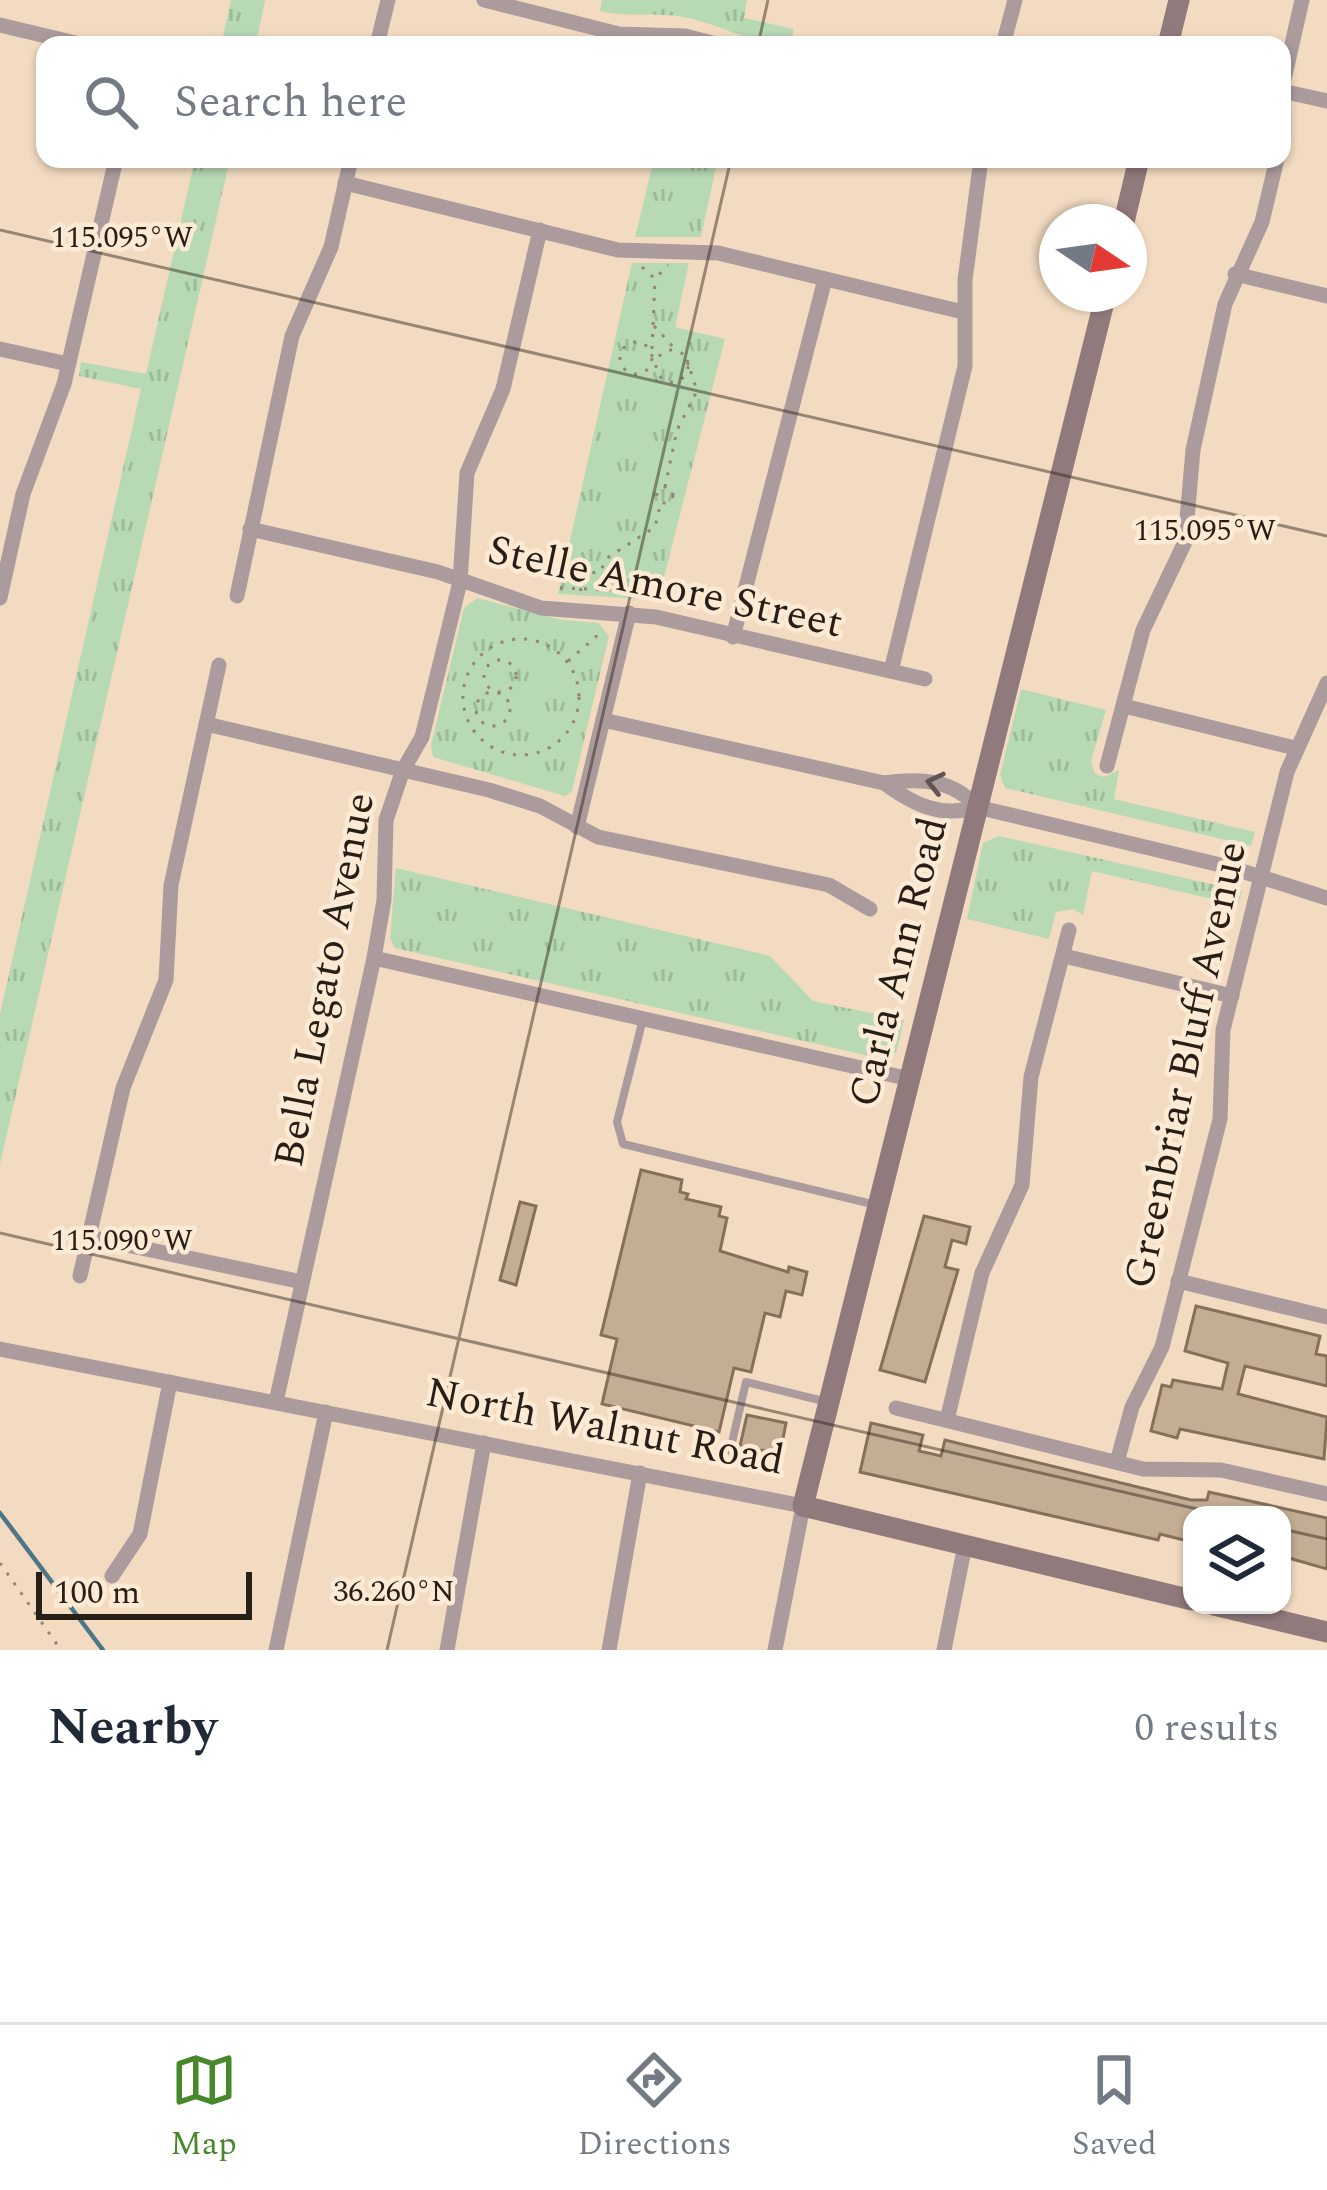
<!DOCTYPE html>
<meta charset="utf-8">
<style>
body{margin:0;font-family:Spectral,serif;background:#f2f2f3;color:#1f2937}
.controls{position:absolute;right:36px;bottom:36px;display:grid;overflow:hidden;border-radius:24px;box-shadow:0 3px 9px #0004}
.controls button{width:108px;height:108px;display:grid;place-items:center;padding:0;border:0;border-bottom:3px solid #e0e1e3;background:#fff;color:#1f2937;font:60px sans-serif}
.compass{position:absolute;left:1039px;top:204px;width:108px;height:108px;border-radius:50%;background:#fff;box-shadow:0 3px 9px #0004;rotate:103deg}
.scale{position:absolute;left:36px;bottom:30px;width:216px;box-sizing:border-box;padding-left:12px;border:6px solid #271e15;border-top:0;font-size:33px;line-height:42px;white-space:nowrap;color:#271e15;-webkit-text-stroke:9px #fcead5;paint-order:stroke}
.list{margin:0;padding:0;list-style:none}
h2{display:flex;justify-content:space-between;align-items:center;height:156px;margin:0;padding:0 48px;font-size:51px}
h2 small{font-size:39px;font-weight:400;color:#747a83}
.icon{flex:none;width:66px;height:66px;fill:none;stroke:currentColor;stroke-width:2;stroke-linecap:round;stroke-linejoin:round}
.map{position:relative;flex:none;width:1327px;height:1650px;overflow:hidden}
.search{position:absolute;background:#fff;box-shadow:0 3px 9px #0004;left:36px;right:36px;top:36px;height:132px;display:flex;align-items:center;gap:30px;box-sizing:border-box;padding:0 42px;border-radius:24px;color:#747a83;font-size:45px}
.sheet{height:372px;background:#fff}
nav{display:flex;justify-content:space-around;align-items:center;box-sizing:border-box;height:168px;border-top:3px solid #e0e1e3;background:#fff;font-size:33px;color:#747a83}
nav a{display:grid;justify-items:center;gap:6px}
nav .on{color:#46882a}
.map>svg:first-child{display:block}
</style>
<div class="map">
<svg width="1327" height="1650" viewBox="0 0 1327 1650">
<defs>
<pattern id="park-tufts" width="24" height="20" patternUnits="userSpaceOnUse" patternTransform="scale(3)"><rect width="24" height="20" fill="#b7d9b3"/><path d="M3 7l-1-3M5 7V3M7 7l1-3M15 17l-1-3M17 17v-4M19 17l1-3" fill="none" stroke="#9dba99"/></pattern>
</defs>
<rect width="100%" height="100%" fill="#f3dbc2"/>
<g fill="url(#park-tufts)">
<polygon points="231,0 265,0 256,45 221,45"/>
<path d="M602,0H747L744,18L794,29L790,45C748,45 719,22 678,16C651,13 626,17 600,11Z"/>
<polygon points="195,159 230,159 0,1164 0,1014 141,389 79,376 81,362 146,374"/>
<polygon points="654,159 707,159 707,164 716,167 701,237 635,237"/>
<polygon points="632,263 689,263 675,327 725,339 658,600 558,594"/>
<polygon points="477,598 562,620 599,623 609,636 572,791 565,796 433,757 431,745 464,608"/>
<polygon points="1021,689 1106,710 1091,761 1095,774 1104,777 1119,770 1114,799 1255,832 1251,846 1005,788 1000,775"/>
<polygon points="999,836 1242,891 1238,905 1092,871 1083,915 1073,909 1056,912 1049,939 967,919 983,843"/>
<polygon points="396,868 770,956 813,1001 904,1020 897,1051 887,1060 395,948 390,938"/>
</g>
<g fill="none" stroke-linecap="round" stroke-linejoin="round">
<polyline stroke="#4d7688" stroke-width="4.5" points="0,1513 103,1650"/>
</g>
<g fill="#c3ad94" stroke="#857059" stroke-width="3">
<polygon points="641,1170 682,1180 680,1192 688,1194 686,1199 721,1207 719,1216 727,1218 720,1251 788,1272 789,1267 807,1272 802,1295 786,1291 780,1317 765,1313 751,1372 734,1368 719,1432 602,1404 617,1339 601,1335"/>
<polygon points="520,1202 536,1206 516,1285 500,1280"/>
<polygon points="924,1216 970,1227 966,1244 952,1240 945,1267 958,1270 925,1382 880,1370"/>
<polygon points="1196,1306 1320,1336 1316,1354 1327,1356 1327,1386 1245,1366 1238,1394 1327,1417 1324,1459 1180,1429 1177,1438 1151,1431 1162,1385 1171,1387 1173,1380 1222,1389 1228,1363 1185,1351"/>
<polygon points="747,1415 786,1423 780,1454 740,1446"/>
<polygon points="871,1423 923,1435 919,1451 941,1456 945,1440 1191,1500 1207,1500 1209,1492 1327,1518 1327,1569 1282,1556 1282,1515 1192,1515 1192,1542 1160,1534 1158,1540 860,1472"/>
</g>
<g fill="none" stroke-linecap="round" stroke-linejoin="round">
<g stroke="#978574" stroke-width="3" stroke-dasharray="3 9" stroke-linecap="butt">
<polyline points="642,267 655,279 668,265"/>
<polyline points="654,326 675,349"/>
<circle cx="636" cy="358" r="16"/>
<polyline points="652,349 655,279"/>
<circle cx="672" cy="366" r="16"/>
<polyline points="665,487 677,430 697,391 687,360"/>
<circle cx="665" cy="495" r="8"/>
<polyline points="560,588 617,590 613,579 601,572"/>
<polyline points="580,591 588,573 600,572 607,558 655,527 661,502"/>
<circle cx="521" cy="697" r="58"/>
<circle cx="500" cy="676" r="16"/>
<polyline points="568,661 596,637 596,630"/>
<circle cx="493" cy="709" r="17"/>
<polyline points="0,1563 61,1650"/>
</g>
<g stroke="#ab9b9c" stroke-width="8">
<polyline points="643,1019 617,1122 623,1144 872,1204"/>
<polyline points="730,1451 746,1382 823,1401"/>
</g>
<g stroke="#ab9b9c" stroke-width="15">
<polyline points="484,0 619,34 685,36 720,45"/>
<polyline points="0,25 84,45"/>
<polyline points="377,45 388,0"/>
<polyline points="1003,45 1015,0"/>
<polyline points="1282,88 1302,0"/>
<polyline points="1282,91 1327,101"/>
<polyline points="345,183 618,250 718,253 963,312"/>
<polyline points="1235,274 1327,296"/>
<polyline points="0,349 68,364"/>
<polyline points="250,529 438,572 541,608 656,617 925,679"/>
<polyline points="237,596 292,336 331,247 351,159"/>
<polyline points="0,598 23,494 64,384 116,159"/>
<polyline points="733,637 825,279"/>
<polyline points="891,671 965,366 965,280 981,159"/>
<polyline points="1124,706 1295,748"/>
<path d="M603,720L884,783C920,778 952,779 977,807"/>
<polyline points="206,724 489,790 540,806 598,837 829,885 870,909"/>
<polyline points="1107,766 1143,630 1185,542 1193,450 1225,304 1262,222 1277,159"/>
<path d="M884,783C914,805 941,818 977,807"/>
<polyline points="977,807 1229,867 1327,898"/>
<polyline points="577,827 629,613"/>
<polyline points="1064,956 1232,996"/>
<polyline points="374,958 910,1079"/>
<polyline points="89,1237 302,1282"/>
<polyline points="80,1276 123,1088 166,980 171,885 219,665"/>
<polyline points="1178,1281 1327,1317"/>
<polyline points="0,1349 803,1506 775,1650"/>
<polyline points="276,1402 374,958 384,900 386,820 403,770 422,737 460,582 467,473 503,389 540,230"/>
<polyline points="896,1408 1143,1469 1221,1470 1327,1494"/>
<polyline points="947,1420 982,1273 1022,1185 1031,1077 1069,930"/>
<polyline points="1117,1462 1132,1407 1162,1347 1220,1119 1223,1030 1287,772 1327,683"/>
<polyline points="112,1576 140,1534 170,1382"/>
<polyline points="276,1650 326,1412"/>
<polyline points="447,1650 484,1443"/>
<polyline points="609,1650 640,1473"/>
<polyline points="944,1650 965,1545"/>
</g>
<g stroke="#917a7b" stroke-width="21">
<polyline points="1168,45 1179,0"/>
<polyline points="1124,222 1139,159"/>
<polyline points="1106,294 803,1506 1192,1600"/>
<polyline points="1214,1605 1327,1632"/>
</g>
</g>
<defs><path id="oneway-chevron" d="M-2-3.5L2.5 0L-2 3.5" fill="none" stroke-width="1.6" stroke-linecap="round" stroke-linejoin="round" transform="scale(3)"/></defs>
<use stroke="#625652" href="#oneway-chevron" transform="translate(935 783) rotate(-167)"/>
<path fill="none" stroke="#271e15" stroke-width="3" stroke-opacity="0.45" d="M758,45L768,0M0,230L1327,536M0,1233L1223,1515M1282,1529L1327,1539M387,1650L731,159"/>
<g text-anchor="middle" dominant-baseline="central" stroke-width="9" stroke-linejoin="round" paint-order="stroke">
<g font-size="42" fill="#271e15" stroke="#fcead5">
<text transform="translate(665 587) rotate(12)">Stelle Amore Street</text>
<text transform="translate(899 962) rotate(-76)">Carla Ann Road</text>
<text transform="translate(325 980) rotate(-79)">Bella Legato Avenue</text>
<text transform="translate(1186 1065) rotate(-78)">Greenbriar Bluff Avenue</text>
<text transform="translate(605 1427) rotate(11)">North Walnut Road</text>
</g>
</g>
<g font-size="30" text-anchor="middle" fill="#271e15" stroke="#fcead5" stroke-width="9" stroke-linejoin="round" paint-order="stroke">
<text x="122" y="247">115.095°W</text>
<text x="1205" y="540">115.095°W</text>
<text x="122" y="1250">115.090°W</text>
<text x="394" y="1601">36.260°N</text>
</g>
</svg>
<div class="controls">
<button><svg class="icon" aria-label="layers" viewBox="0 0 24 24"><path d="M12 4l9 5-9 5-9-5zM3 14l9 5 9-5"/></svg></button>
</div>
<svg class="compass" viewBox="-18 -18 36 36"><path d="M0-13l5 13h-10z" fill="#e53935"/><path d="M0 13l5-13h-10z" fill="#747a83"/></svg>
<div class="scale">100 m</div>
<div class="search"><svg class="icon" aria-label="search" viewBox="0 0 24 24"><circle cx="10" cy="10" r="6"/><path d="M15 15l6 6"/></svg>Search here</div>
</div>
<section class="sheet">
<h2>Nearby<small>0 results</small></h2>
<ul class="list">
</ul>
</section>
<nav>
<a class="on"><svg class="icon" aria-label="map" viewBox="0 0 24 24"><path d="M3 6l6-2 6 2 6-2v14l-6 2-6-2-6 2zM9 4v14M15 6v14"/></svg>Map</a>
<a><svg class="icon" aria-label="directions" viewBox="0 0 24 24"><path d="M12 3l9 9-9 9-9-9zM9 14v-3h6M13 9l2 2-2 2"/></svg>Directions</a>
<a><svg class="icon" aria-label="saved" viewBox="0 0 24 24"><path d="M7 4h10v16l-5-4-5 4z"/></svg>Saved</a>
</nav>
